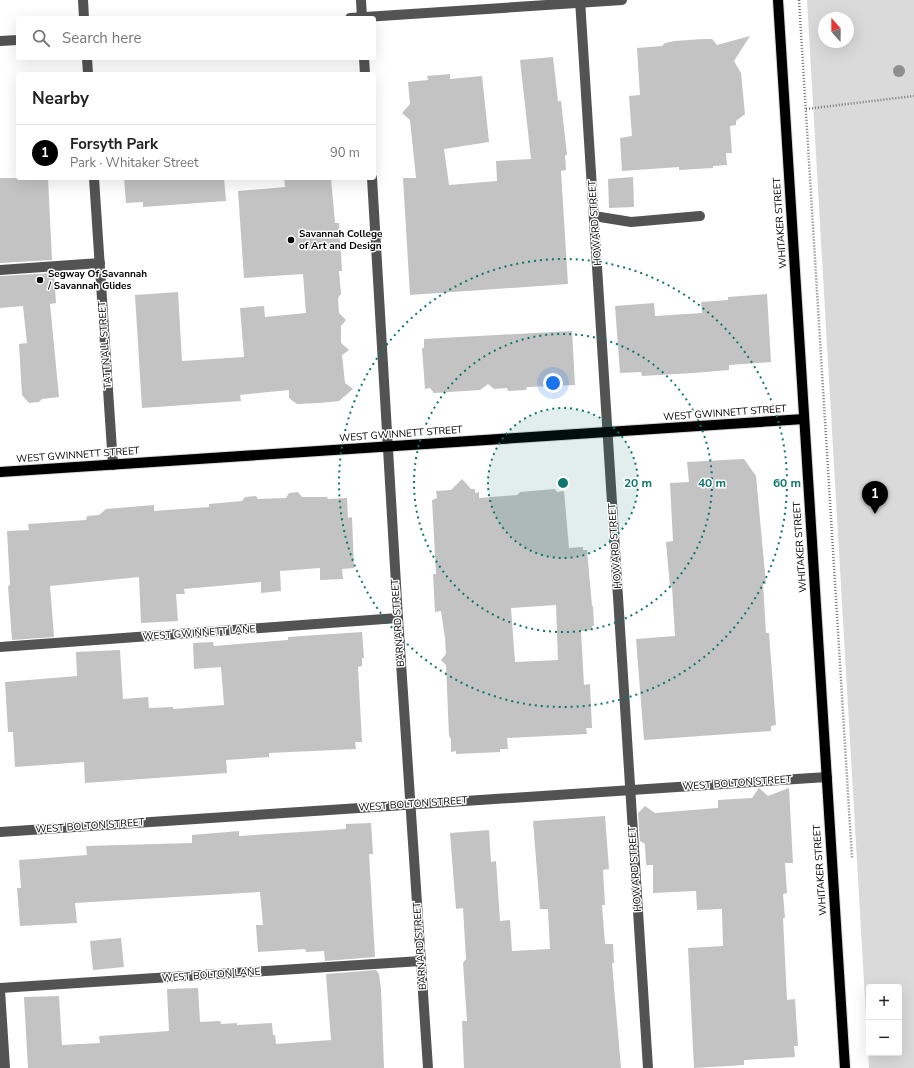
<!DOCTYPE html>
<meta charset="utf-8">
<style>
body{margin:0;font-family:"Nunito Sans",sans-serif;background:#f6f6f6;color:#222}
.controls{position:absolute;right:12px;bottom:12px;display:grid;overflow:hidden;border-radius:4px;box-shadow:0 4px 16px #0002}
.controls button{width:36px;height:36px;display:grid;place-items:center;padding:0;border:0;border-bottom:1px solid #e0e0e0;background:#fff;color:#222;font:20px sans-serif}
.compass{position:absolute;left:818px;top:12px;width:36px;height:36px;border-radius:50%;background:#fff;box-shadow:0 4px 16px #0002;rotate:339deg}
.you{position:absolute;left:553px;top:383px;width:14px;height:14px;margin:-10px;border:3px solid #fff;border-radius:50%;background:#1a73e8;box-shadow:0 0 0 6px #1a73e833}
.badge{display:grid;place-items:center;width:26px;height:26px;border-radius:50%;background:#000;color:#fff;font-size:13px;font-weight:700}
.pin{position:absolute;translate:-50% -33px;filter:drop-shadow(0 1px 2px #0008)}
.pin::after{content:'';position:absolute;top:21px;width:14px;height:12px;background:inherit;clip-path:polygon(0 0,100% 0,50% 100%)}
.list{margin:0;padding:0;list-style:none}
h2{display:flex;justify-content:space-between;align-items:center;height:52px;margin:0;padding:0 16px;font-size:17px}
h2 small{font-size:13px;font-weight:400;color:#767676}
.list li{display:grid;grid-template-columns:26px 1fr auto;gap:12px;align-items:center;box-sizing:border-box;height:56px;padding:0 16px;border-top:1px solid #e0e0e0}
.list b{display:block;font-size:15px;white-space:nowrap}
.list p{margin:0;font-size:13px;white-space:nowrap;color:#767676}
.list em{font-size:13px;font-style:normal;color:#767676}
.icon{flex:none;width:22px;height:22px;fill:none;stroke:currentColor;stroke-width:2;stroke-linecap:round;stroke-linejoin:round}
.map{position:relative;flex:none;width:914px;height:1068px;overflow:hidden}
.search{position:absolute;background:#fff;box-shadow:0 4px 16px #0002;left:16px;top:16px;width:360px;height:44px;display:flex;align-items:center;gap:10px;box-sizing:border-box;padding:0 14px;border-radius:4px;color:#767676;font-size:15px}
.panel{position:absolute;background:#fff;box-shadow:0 4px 16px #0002;left:16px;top:72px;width:360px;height:108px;border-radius:4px}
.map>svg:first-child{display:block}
</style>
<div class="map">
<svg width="914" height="1068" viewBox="0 0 914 1068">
<rect width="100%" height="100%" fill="#fff"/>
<path fill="#dadada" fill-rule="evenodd" d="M807,0H914V1068H869ZM824,18H848V42H824ZM869,987H899V1053H869Z"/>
<g fill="#c3c3c3" fill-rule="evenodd">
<polygon points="750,36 734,61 741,73 745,114 736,121 736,125 730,126 732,153 726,153 727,165 713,166 713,168 679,170 679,167 622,171 620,138 632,136 629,96 640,95 637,48 662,46 665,43 675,41 703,39 712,39 717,45"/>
<polygon points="553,57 558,101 561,101 567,155 565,155 566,170 561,171 568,284 410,295 403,178 416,178 410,120 402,113 410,104 408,82 428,80 427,76 450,74 450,79 482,76 489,142 444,149 449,185 497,181 496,161 531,159 520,60"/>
<polygon points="633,177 634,207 609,208 608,179"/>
<polygon points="0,178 48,178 52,260 0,263"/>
<polygon points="124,178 224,178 226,201 143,207 143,202 126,203"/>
<polygon points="284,178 331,178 335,223 339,223 342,271 339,271 341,294 338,298 339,313 346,320 341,326 341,343 349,350 342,355 345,383 353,389 339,401 320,403 297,404 289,398 289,390 240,395 241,401 142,408 135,295 178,292 182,361 244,357 240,308 264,306 265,317 306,313 303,274 244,278 238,191 285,187"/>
<polygon points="54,273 56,303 50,304 59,397 42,399 39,402 29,403 22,395 19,344 27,343 23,306 0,308 0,276"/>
<polygon points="767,294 771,362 729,365 729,370 693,373 642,376 641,372 620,373 615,306 654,303 655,316 702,313 701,302 728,300 728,297"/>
<polygon points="572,331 575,385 527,387 526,390 508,391 507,388 494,389 488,384 480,390 434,393 430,388 425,389 422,348 424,348 424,339"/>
<polygon points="744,459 756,476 766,584 763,584 766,633 769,633 776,725 771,726 771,731 644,740 636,639 675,636 672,587 670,587 666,542 673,541 670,483 689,482 687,462"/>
<path d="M462,479L471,489H475V493L479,492V498L517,495L520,492L555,489L557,492L564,491L569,548L583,547V550H587L592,606H593L594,626H592V630L581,631L584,685L590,684L592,728H586L587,734L507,738L508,749H500V752L456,754V751L451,752V739L449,736L446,665L441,660L446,654L445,638L441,611L435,612L433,574H436L432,500L437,498L436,491L451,490ZM556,605L558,660L515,662L511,608Z"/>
<polygon points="298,492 302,497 327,497 328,499 347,498 348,518 352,517 354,568 342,569 343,579 320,580 320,568 280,571 281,591 261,593 261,582 184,589 185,594 176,594 178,621 141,623 139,577 50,586 54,637 12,640 8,586 10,585 7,531 29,530 28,524 86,520 87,516 99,515 106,509 154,505 154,511 209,507 209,504 242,501 245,497 256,496 258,499 286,498 289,493"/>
<polygon points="362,632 364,658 362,658 362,666 358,667 362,742 355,742 356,749 269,753 269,757 226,760 227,773 85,783 84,762 15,767 13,732 8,732 5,682 77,676 76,652 120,650 123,699 148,697 149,708 173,707 173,709 224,705 221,667 194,669 193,643 213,642 214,646 288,640 288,637"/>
<polygon points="759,788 768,796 789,788 793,863 785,863 787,893 783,894 785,918 783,918 787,1000 795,999 798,1046 794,1046 795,1057 744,1060 744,1065 694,1068 688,948 723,946 722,909 697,910 696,891 653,893 653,865 646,865 645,844 640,841 638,813 645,806 655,813 718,808 718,800 752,798"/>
<polygon points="605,816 609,869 603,870 605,905 602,905 605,944 613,944 614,963 612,963 621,1068 464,1068 462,1021 467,1021 463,963 466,959 463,908 456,909 450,833 489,830 491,862 496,861 500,921 510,920 512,951 550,949 548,909 540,909 533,821"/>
<polygon points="371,823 373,854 369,854 375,957 325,961 324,951 306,952 305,949 258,952 256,925 263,925 260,892 75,903 77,923 20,926 17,888 21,888 19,860 87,855 86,846 192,843 192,835 239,831 239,836 346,829 346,824"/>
<polygon points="121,938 124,967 93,970 90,941"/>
<polygon points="376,970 379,974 381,989 384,1068 28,1068 24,997 59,996 62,1045 100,1043 99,1036 169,1031 167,989 198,988 200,1022 220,1021 221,1024 237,1023 237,1025 272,1023 273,1035 275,1035 276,1044 331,1040 326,974"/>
</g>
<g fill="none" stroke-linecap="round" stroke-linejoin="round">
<defs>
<g id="major">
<polyline points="778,0 845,1068"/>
<polyline points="0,472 804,419"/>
</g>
</defs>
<use href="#major" stroke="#dbdbdb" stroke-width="12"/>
<g stroke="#757575" stroke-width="2.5" stroke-dasharray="1 2" stroke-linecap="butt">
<polyline points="799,0 852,858"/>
<polyline points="806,109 914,96"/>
</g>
<g stroke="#535353" stroke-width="10">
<polyline points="83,0 84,18"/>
<polyline points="361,0 362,18"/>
<polyline points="580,0 648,1068"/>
<polyline points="350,18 622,0"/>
<polyline points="0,41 18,40"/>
<polyline points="87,58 88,74"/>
<polyline points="364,58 365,74"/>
<polyline points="94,178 113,465"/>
<polyline points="372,178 398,618 428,1068"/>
<polyline points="594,216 631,222 700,216"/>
<polyline points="0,270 100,263"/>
<polyline points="0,647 398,618"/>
<polyline points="0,832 827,777"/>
<polyline points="0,988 421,961"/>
<polyline points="0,990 5,1068"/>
</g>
<use href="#major" stroke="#000" stroke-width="10"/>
</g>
<circle fill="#8e8e8e" cx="899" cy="71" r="6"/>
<circle cx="563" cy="483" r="75" fill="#0f766e" fill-opacity=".12"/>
<g fill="none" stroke="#0f766e" stroke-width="2" stroke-dasharray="2 4">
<circle cx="563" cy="483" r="75"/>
<circle cx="563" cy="483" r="149"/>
<circle cx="563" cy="483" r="224"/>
</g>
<g fill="#000" stroke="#fff" stroke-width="1.5">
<circle cx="291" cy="240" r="4"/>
<circle cx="40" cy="280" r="4"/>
</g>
<g text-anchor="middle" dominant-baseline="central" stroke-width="3" stroke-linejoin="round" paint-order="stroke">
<g font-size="10" fill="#000" stroke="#fff">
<text transform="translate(595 223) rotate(-94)">HOWARD STREET</text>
<text transform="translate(780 223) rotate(-94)">WHITAKER STREET</text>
<text transform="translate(105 345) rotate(-94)">TATTNALL STREET</text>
<text transform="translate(725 413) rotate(-4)">WEST GWINNETT STREET</text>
<text transform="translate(401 434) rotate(-4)">WEST GWINNETT STREET</text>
<text transform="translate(78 455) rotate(-4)">WEST GWINNETT STREET</text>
<text transform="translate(615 546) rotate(-94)">HOWARD STREET</text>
<text transform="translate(800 547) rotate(-94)">WHITAKER STREET</text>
<text transform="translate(398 623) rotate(-94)">BARNARD STREET</text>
<text transform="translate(199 633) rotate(-4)">WEST GWINNETT LANE</text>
<text transform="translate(737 783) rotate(-4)">WEST BOLTON STREET</text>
<text transform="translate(413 804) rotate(-4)">WEST BOLTON STREET</text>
<text transform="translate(90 826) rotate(-4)">WEST BOLTON STREET</text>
<text transform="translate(635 869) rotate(-94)">HOWARD STREET</text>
<text transform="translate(820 870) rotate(-94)">WHITAKER STREET</text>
<text transform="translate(420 946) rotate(-94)">BARNARD STREET</text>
<text transform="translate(211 975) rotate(-4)">WEST BOLTON LANE</text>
</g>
<g font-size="10" font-weight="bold" fill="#000" stroke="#fff" text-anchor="start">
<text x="299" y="234">Savannah College<tspan x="299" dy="12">of Art and Design</tspan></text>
<text x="48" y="274">Segway Of Savannah<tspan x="48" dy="12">/ Savannah Glides</tspan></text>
</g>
</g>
<circle cx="563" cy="483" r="6" fill="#0f766e" stroke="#fff" stroke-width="2"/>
<g font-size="12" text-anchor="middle" font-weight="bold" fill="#0f766e" stroke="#fff" stroke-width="3" stroke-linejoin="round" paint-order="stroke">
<text x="638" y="487">20 m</text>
<text x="712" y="487">40 m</text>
<text x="787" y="487">60 m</text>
</g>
</svg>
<div class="controls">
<button>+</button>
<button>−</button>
</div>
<svg class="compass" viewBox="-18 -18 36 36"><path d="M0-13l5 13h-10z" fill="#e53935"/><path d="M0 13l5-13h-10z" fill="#767676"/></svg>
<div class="you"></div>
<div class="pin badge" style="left:875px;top:514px">1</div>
<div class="search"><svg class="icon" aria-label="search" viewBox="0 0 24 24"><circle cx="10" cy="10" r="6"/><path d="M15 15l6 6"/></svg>Search here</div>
<section class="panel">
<h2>Nearby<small></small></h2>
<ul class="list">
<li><span class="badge">1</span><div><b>Forsyth Park</b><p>Park · Whitaker Street</p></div><em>90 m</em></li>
</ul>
</section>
</div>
